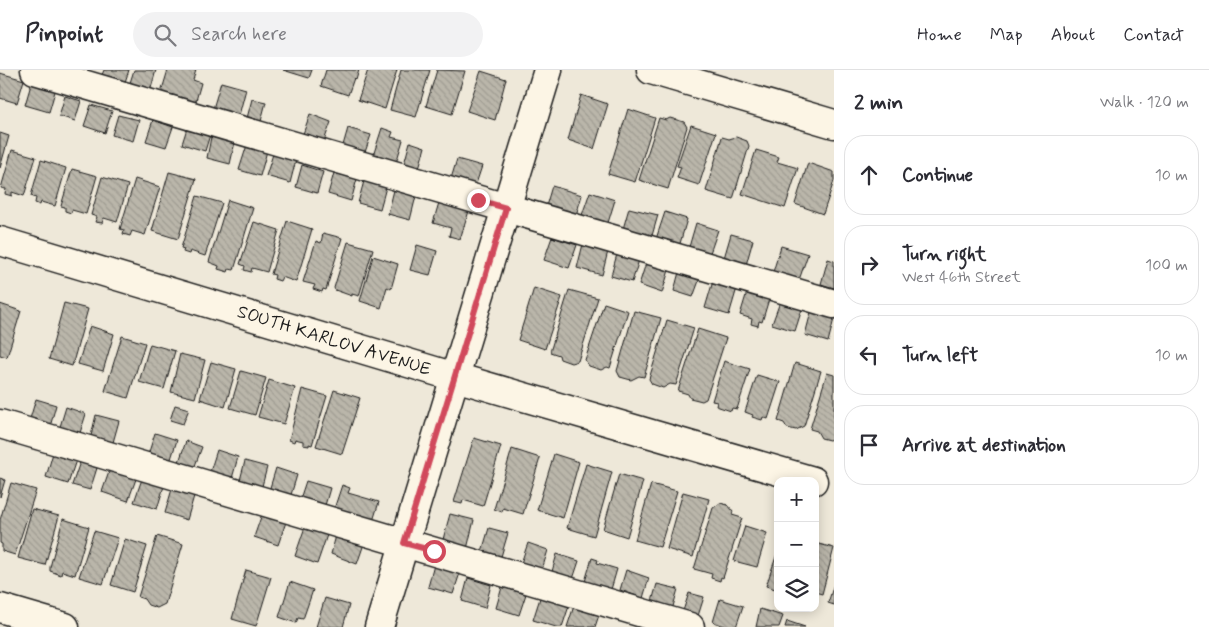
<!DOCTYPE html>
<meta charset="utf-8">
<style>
body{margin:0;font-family:Mynerve,sans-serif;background:#f2f2f3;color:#2b2b33}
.controls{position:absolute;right:15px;bottom:15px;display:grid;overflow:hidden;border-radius:10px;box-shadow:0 2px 12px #0003}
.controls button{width:45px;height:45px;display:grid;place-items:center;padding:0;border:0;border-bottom:1px solid #e1e1e2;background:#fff;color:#2b2b33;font:25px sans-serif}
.stop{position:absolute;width:15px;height:15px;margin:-11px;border:4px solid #d1495b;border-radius:50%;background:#fff}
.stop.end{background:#d1495b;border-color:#fff;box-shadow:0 1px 5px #0008}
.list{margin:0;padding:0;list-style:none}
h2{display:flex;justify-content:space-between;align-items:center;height:65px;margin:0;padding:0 20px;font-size:21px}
h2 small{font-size:16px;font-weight:400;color:#7c7c81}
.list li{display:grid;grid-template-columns:32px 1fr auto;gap:15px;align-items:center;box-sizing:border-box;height:80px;margin:0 10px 10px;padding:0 10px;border:1px solid #e1e1e2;border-radius:20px}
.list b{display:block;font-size:19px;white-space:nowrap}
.list p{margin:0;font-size:16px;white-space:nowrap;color:#7c7c81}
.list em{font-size:16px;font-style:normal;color:#7c7c81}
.icon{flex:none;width:28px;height:28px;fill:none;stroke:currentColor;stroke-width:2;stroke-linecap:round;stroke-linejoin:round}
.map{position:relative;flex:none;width:834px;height:557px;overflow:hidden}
header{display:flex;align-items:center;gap:30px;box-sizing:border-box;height:70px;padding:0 25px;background:#fff;border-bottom:1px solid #e1e1e2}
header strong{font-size:24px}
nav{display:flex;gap:28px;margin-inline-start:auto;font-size:18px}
.search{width:350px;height:45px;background:#f2f2f3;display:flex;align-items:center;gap:12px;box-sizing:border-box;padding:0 18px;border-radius:28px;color:#7c7c81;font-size:19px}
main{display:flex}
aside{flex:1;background:#fff}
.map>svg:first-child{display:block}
</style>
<header>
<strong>Pinpoint</strong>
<div class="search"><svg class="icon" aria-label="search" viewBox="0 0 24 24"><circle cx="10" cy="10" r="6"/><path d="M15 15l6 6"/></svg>Search here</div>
<nav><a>Home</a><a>Map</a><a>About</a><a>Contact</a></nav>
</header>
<main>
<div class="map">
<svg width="834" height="557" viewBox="0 0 834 557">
<defs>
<pattern id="building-back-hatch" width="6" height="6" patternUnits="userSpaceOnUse" patternTransform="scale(1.25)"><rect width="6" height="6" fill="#bab6aa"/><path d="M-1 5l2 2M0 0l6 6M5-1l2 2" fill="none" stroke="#9f9c92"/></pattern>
</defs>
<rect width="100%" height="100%" fill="#eee8d9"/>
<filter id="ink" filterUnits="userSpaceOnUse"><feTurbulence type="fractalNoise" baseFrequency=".02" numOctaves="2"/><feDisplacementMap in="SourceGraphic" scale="10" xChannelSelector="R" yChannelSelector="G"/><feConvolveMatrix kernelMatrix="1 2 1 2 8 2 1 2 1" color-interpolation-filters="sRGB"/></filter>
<g filter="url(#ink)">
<g fill="url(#building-back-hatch)" stroke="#1c1c1c">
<polygon points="104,0 129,0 125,12 102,5"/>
<polygon points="134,0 156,0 150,22 129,16"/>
<polygon points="168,0 196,0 193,10 201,13 195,34 161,23"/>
<polygon points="283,0 312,0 309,8"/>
<polygon points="326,0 359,0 356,10 354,8 348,25 321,16"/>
<polygon points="368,0 397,0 385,39 358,30"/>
<polygon points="401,0 430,0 416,47 390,40"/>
<polygon points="437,0 465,1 452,44 426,36"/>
<polygon points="481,1 506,9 495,50 467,41"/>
<polygon points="0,3 24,10 17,33 0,28"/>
<polygon points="32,11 56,18 49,42 25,35"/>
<polygon points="221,12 246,19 238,49 212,42"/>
<polygon points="581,25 608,34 594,79 568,70"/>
<polygon points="65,26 81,31 75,51 59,46"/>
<polygon points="252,29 266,32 260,55 246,52"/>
<polygon points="91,35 112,41 105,63 84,56"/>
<polygon points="628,39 655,48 635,112 608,104"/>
<polygon points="310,44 331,52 324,71 303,64"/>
<polygon points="118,45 139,50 133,71 112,65"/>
<polygon points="659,48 666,50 670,48 684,52 687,57 668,119 639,110"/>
<polygon points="153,50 173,57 166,77 146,71"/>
<polygon points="189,52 212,58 205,81 182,74"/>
<polygon points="691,55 716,63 699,115 677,108 681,97 677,96"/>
<polygon points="348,58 371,65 364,85 342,79"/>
<polygon points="382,58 393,62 391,67 403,70 396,93 373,86"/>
<polygon points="0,63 9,66 0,98"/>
<polygon points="211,67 235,72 230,94 207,88"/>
<polygon points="722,67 729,69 736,67 747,71 749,76 733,129 706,121"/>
<polygon points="410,72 425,77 419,98 404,94"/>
<polygon points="247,75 267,81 260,106 239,100"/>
<polygon points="12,80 36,87 24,126 12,122 12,126 5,124 6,119 1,118"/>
<polygon points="756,80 779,87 777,92 798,98 785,138 742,124"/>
<polygon points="273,84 296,90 290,113 266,106"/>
<polygon points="457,89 482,96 474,120 450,112"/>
<polygon points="41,90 66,98 55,136 41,132 40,135 35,133 36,128 31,126"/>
<polygon points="808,93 834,102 834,111 823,144 795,134"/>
<polygon points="302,95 323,102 317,123 296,117"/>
<polygon points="72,99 97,106 86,144 72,140 71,143 65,141 65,137 61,136"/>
<polygon points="169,102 196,109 178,169 152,161"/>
<polygon points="334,103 357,109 351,131 328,124"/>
<polygon points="102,107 128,115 117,152 104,148 102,153 95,152 97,147 91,145"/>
<polygon points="135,109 160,117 145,165 132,161 130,166 123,164 124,160 120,159"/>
<polygon points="364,111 386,117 380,139 358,133"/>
<polygon points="552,116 582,125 574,152 544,143"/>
<polygon points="394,120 416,126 410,150 388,144"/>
<polygon points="590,122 615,130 607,156 581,148"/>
<polygon points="197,126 222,133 205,186 190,181 189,184 183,182 184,179 181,178"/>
<polygon points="440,129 470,138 460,169 449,166 451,158 433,153"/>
<polygon points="228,130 253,138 234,200 229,199 228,202 218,199 219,196 209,192"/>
<polygon points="629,138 658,145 651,169 623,159"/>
<polygon points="665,142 687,149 679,177 656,169"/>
<polygon points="287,151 312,159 296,212 282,207 280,211 274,209 275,205 271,204"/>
<polygon points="254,152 279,160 267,202 252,198 251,202 244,200 245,196 240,194"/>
<polygon points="696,153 718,160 710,183 689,177"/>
<polygon points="323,163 342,168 326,220 323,219 322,222 313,219 315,215 303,212 316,171 321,173"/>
<polygon points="731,164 753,170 746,195 724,188"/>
<polygon points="552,167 577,175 569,198 544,190"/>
<polygon points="348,172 373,179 359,226 352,224 352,226 335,220 334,218"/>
<polygon points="583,174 608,181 602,205 577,198"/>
<polygon points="417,175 437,181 430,205 410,200"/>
<polygon points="781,176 808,184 799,210 773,202"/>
<polygon points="617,184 639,190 632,212 611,206"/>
<polygon points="373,186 398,194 391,219 387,217 381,238 360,231"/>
<polygon points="828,189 834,191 834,218 821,214"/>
<polygon points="646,193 669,200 662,223 639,215"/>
<polygon points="679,202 700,208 693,227 674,221"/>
<polygon points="713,211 737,218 729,245 705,238"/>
<polygon points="534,218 562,227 545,279 518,270"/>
<polygon points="569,220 598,228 578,291 571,293 560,289 559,285 550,282"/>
<polygon points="747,222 769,229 762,252 759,251 758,256 751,254 752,249 740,245"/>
<polygon points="780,232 802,239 795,261 772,254"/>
<polygon points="64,233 88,239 72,296 49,289"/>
<polygon points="604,233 628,241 610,298 607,297 601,300 589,296 585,290"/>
<polygon points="0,234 21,241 7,287 0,285"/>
<polygon points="634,241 661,248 644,307 639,306 631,310 620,307 617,301"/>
<polygon points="811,242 834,249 828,272 805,265"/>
<polygon points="667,250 694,258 676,315 670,314 663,318 652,314 649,309"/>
<polygon points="90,256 114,264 103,301 78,294"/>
<polygon points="698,259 726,268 706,329 702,331 690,328 688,324 678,321"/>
<polygon points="122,266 145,273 128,328 105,321"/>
<polygon points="150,274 175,281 164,319 139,312"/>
<polygon points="180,284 205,290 195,328 171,322"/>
<polygon points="724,291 750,299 737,339 732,338 731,341 716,336 717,332 712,331"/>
<polygon points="211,292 236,299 225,337 200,329"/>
<polygon points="795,293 821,301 804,356 796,360 787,358 784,353 778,351"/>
<polygon points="241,301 266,308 255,345 230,338"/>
<polygon points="827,303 834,305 834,368 829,370 821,368 817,361 810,359"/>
<polygon points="757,305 780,312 768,349 763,347 762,350 752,347 753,345 745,342"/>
<polygon points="269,310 295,318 284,354 258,347"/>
<polygon points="302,319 327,326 312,375 309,374 309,376 303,375 303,371 295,369 294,372 289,370"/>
<polygon points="334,320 360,328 342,384 316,376"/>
<polygon points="36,329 56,335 50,357 29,352"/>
<polygon points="175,335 189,339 183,354 170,350"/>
<polygon points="66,337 86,344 79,366 59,360"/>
<polygon points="96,345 119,351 112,376 90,370"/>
<polygon points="155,363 177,370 170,392 148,385"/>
<polygon points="474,368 501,376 483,436 463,430 462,434 454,432"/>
<polygon points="186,371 202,377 193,401 178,395"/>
<polygon points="512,379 540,388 523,444 503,438 502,442 494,439"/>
<polygon points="217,380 238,387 231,412 209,405"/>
<polygon points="53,383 76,390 68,414 46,407"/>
<polygon points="554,384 579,392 563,448 537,440"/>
<polygon points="245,391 267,397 261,420 239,414"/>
<polygon points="80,392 97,398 90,420 72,415"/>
<polygon points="586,394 612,402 594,466 567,458"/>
<polygon points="276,398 297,405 290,428 269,421"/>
<polygon points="110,399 136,409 128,431 102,422"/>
<polygon points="619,404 643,411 627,467 603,459"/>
<polygon points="0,408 5,410 0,427"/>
<polygon points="142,409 164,416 157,439 134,432"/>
<polygon points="306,411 330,418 324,439 299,432"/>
<polygon points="11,413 36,420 15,485 2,481 2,474 0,473 0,450"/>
<polygon points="651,414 677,421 660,477 635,470"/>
<polygon points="342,415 350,418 348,423 379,432 373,451 334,439"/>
<polygon points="172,419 194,426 187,450 165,443"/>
<polygon points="683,422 709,429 693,487 667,479"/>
<polygon points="720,433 728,435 733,441 732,445 742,448 723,508 721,507 720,511 711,508 712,504 694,499 713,438"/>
<polygon points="32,439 59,446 45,495 18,488"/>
<polygon points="262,444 286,452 278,475 254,467"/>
<polygon points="450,444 474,450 467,479 442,473"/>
<polygon points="63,449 89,457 75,505 62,501 61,505 50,501 50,497"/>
<polygon points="745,456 767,463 757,497 734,491"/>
<polygon points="305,457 327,465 317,494 295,486"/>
<polygon points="489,458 508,463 500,490 481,485"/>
<polygon points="94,461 118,468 103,514 79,507"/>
<polygon points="337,462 365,471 357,494 331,484"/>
<polygon points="157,466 183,474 165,534 157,538 148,535 144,529 138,527"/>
<polygon points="125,469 147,476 133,522 111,515"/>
<polygon points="528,473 548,480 541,503 520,496"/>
<polygon points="815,473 834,478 822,524 815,522"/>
<polygon points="778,481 778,520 766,516"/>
<polygon points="557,484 579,491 572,512 551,505"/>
<polygon points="592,488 598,490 597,493 617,499 610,523 584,515"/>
<polygon points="434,495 460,503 453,524 428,517"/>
<polygon points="246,500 271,507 256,556 232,549"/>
<polygon points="626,500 649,508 643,528 620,520"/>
<polygon points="468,508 491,515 485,538 462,531"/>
<polygon points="290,512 313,520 303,549 298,548 296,553 279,547"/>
<polygon points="657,514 678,519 672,540 651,535"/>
<polygon points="834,514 834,535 828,533"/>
<polygon points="502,517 526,524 519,545 496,538"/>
<polygon points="689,523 704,527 697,549 682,544"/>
<polygon points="325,528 349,535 343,557 316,557"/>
<polygon points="540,528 569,536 562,557 556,557 533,550"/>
<polygon points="720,529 743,536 736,557 728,557 713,552"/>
<polygon points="574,536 599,545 595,557 567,557"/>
<polygon points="760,539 783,546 779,557 756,557"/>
<polygon points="787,551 805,557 785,557"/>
</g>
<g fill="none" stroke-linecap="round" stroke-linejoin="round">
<defs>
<g id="minor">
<polyline points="35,0 834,234"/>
<polyline points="651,0 834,54"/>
<polyline points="0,171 455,307 813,411"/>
<polyline points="0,354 690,557"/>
<polyline points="0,538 65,557"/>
<polyline points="379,557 548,0"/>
</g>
</defs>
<use href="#minor" stroke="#1c1c1c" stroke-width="31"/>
<use href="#minor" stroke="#fcf5e5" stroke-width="28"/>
</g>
</g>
<g fill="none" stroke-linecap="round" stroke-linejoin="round" filter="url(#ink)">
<polyline stroke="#d1495b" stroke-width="6" points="434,481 404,473 506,138 478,130"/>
</g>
<g text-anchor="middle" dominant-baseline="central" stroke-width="4" stroke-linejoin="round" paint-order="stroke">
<g font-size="18" fill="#1c1c1c" stroke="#fcf5e5">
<text transform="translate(334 271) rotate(17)">SOUTH KARLOV AVENUE</text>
</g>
</g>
</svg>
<div class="controls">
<button>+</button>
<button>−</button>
<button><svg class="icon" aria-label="layers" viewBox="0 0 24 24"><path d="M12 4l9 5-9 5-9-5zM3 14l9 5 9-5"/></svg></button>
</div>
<div class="stop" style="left:434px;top:481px"></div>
<div class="stop end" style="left:478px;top:130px"></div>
</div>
<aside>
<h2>2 min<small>Walk · 120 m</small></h2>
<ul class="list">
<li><svg class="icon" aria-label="ahead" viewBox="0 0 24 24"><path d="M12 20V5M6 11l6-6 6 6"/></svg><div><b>Continue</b></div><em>10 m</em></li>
<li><svg class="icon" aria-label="right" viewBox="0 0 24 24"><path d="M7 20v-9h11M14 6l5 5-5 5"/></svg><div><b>Turn right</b><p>West 46th Street</p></div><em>100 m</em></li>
<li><svg class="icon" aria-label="left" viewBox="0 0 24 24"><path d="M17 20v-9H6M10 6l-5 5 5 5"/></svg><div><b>Turn left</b></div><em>10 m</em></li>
<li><svg class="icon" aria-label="arrive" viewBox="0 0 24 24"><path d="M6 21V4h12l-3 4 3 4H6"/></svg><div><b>Arrive at destination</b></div></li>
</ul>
</aside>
</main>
